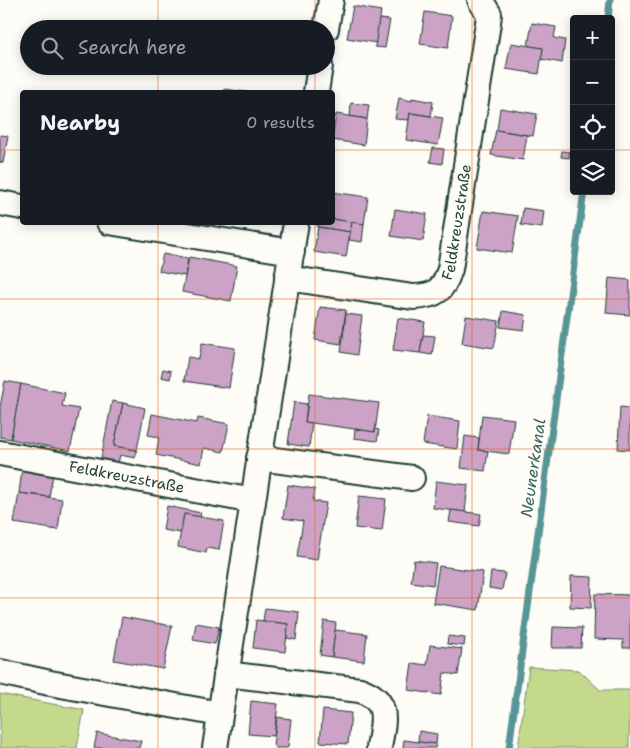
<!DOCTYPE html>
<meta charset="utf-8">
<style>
body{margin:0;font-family:"Shantell Sans",sans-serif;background:#20242c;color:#f1f3f6}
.controls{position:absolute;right:15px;top:15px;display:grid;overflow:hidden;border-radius:5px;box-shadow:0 2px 12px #0003}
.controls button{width:45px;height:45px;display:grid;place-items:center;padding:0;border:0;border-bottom:1px solid #363941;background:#171b24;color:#f1f3f6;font:25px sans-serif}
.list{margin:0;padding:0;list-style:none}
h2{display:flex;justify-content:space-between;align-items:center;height:65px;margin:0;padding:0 20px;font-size:21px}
h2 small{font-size:16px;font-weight:400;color:#9ea1a6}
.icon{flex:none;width:28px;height:28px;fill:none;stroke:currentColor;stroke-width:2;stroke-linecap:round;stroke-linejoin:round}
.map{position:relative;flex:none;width:630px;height:748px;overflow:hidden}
.search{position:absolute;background:#171b24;box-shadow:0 2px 12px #0003;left:20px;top:20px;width:315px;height:55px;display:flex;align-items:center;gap:12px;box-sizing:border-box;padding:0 18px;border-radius:28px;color:#9ea1a6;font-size:19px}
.panel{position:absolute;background:#171b24;box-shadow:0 2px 12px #0003;left:20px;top:90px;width:315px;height:135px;border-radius:5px}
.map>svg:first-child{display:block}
</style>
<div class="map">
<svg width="630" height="748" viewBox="0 0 630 748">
<rect width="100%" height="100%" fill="#fdfcf7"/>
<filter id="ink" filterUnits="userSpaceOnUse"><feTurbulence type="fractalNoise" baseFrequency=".02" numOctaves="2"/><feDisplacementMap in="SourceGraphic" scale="10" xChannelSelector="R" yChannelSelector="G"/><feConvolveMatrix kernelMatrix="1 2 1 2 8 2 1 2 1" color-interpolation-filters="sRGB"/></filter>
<g filter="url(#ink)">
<g fill="#c5d98d" stroke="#728b60">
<polygon points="529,667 579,670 600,690 630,690 629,748 518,748"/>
<polygon points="0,694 84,710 77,748 0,748"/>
</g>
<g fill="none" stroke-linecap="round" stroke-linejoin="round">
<g stroke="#589596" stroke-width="7">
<polyline points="608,19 610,0"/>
<polyline points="509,748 584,191"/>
</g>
</g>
<g fill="#cca2c7" stroke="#1f3d34">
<polygon points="353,6 381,11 376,43 347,38"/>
<polygon points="425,12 452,16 448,48 420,44"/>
<polygon points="379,19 390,20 385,48 375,47"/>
<polygon points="532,23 556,27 554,38 565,40 562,63 541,59 543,48 528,46"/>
<polygon points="511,43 543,48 539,74 506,69"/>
<polygon points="225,89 246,92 224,92"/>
<polygon points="399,98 412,101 412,98 433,102 431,116 410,113 409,120 395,119"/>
<polygon points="351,103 369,105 367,119 350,116"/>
<polygon points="500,108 537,114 533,136 497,130"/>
<polygon points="410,113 443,118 438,145 406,140"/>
<polygon points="336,114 367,119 364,145 332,140"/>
<polygon points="496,130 527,135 523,160 491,155"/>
<polygon points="0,135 8,136 3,163 0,162"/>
<polygon points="433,148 444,149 442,164 430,162"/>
<polygon points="562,151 570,152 569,158 561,157"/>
<polygon points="332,192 368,197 364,224 332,219"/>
<polygon points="523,208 544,211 542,228 521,225"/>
<polygon points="395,209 427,214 423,241 391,236"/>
<polygon points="483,211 518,216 512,253 477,248"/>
<polygon points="332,219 352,222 350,232 318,227 318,225 314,224 314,222 332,222"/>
<polygon points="352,222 364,224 362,242 349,240"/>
<polygon points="318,227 350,232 346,257 314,252"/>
<polygon points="163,254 188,259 185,276 159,271"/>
<polygon points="189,257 237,266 231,301 182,292"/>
<polygon points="609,278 630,280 630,315 606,313"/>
<polygon points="320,307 346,310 341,344 315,340"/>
<polygon points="503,311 526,315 524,330 500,327"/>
<polygon points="346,314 362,316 357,355 341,352"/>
<polygon points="466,316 499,321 494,348 462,343"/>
<polygon points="398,318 425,322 420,353 393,350"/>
<polygon points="423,335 435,336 432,355 420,353"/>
<polygon points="202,343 235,348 229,388 184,381 188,357 199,359"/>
<polygon points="163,369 171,371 170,379 161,377"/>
<polygon points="5,381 21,384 11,439 0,437 0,407"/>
<polygon points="21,384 65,393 62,406 79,409 70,451 11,439"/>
<polygon points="309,394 379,403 375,432 305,422"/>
<polygon points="112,401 123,403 114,446 137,450 135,458 120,455 117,467 100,463"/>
<polygon points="294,402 307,404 305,422 312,423 309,447 288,444"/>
<polygon points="123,403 145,408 137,450 114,446"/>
<polygon points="620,407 630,408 630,450 618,449"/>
<polygon points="152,414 197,423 198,418 229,424 223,452 204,448 201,464 156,455 159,437 148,435"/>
<polygon points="482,415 514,419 509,454 478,450"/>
<polygon points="427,416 460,421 457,449 423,444"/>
<polygon points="355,429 375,432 375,429 379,430 377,441 354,438"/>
<polygon points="465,436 479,438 478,450 488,451 485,471 461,468"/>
<polygon points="22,470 53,474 49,497 19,493"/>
<polygon points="436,481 468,485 465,512 433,508"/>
<polygon points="288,485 315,489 313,501 326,503 317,560 297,557 303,521 283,518"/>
<polygon points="19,493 62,499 58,530 14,523"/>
<polygon points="359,496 386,499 382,531 355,528"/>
<polygon points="167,506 201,513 200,517 184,514 181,533 163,530"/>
<polygon points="451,510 481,514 479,526 449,522"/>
<polygon points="184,514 224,521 219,550 207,548 206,553 178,547"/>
<polygon points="414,560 436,563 433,585 411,582"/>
<polygon points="439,566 483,572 478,610 433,603"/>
<polygon points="491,572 505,573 502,590 489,588"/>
<polygon points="571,576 592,577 591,608 570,607"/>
<polygon points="595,594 630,595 630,648 623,648 623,640 594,639"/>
<polygon points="265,608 299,612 296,640 287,638 288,624 263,621"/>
<polygon points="122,617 172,626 163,669 114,660"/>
<polygon points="256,620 288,624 285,652 253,648"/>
<polygon points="324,621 336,623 332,657 320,655"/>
<polygon points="196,623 219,627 215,644 193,640"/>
<polygon points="553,627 582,628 581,648 552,648"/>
<polygon points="335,630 367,634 364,661 332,657"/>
<polygon points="448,636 465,638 464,646 447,644"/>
<polygon points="430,645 462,649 458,675 444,673 441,695 408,690 412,663 427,665"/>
<polygon points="251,701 278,704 274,736 248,734"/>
<polygon points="323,710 351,713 348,744 320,742"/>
<polygon points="277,717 291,719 288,747 287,748 276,748 273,745"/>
<polygon points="419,731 437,734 436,744 418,742"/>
<polygon points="97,733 141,741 139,748 94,748"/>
<polygon points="404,740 436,744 435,748 403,748"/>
</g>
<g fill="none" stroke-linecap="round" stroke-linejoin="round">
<defs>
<g id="minor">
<polyline points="326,29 331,0"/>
<polyline points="316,92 320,66"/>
<polyline points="0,203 22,207"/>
<polyline points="109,222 292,252"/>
<path id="s1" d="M287,278L413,297C436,296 443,291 450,269L488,23L489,14L480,0"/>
<path id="s2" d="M0,453L253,501"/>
<polyline points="259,458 412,478"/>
<polyline points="0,672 50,683 220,714"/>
<path d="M226,674L360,690C391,701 383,722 379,748"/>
<polyline points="215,748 296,222"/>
</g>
</defs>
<use href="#minor" stroke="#1f3d34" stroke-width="28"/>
<use href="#minor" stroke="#fdfcf7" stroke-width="24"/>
</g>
</g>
<path fill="none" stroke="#e8590c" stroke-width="1" stroke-opacity="0.55" d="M158,0V29M315,0V29M472,0V748M158,66V92M315,66V92M0,150H22M332,150H574M611,150H630M158,222V748M315,222V748M0,299H630M0,449H630M0,598H630"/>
<g text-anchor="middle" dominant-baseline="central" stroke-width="4" stroke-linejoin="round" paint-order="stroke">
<g font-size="15" fill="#1f3d34" stroke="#fdfcf7">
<text stroke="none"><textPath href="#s1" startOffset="226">Feldkreuzstraße</textPath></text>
<text stroke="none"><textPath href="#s2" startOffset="129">Feldkreuzstraße</textPath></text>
</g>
<g font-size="16" font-style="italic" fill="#37625d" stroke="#fdfcf7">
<text transform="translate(533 468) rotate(-82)">Neunerkanal</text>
</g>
</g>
</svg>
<div class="controls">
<button>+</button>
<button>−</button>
<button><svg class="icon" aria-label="locate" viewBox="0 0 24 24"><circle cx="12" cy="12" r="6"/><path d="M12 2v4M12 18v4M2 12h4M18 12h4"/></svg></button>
<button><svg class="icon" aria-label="layers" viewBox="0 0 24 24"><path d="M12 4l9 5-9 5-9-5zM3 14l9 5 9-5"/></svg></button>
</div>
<div class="search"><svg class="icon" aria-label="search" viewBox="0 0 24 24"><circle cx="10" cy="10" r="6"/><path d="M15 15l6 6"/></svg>Search here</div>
<section class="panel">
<h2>Nearby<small>0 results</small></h2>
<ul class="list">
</ul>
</section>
</div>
